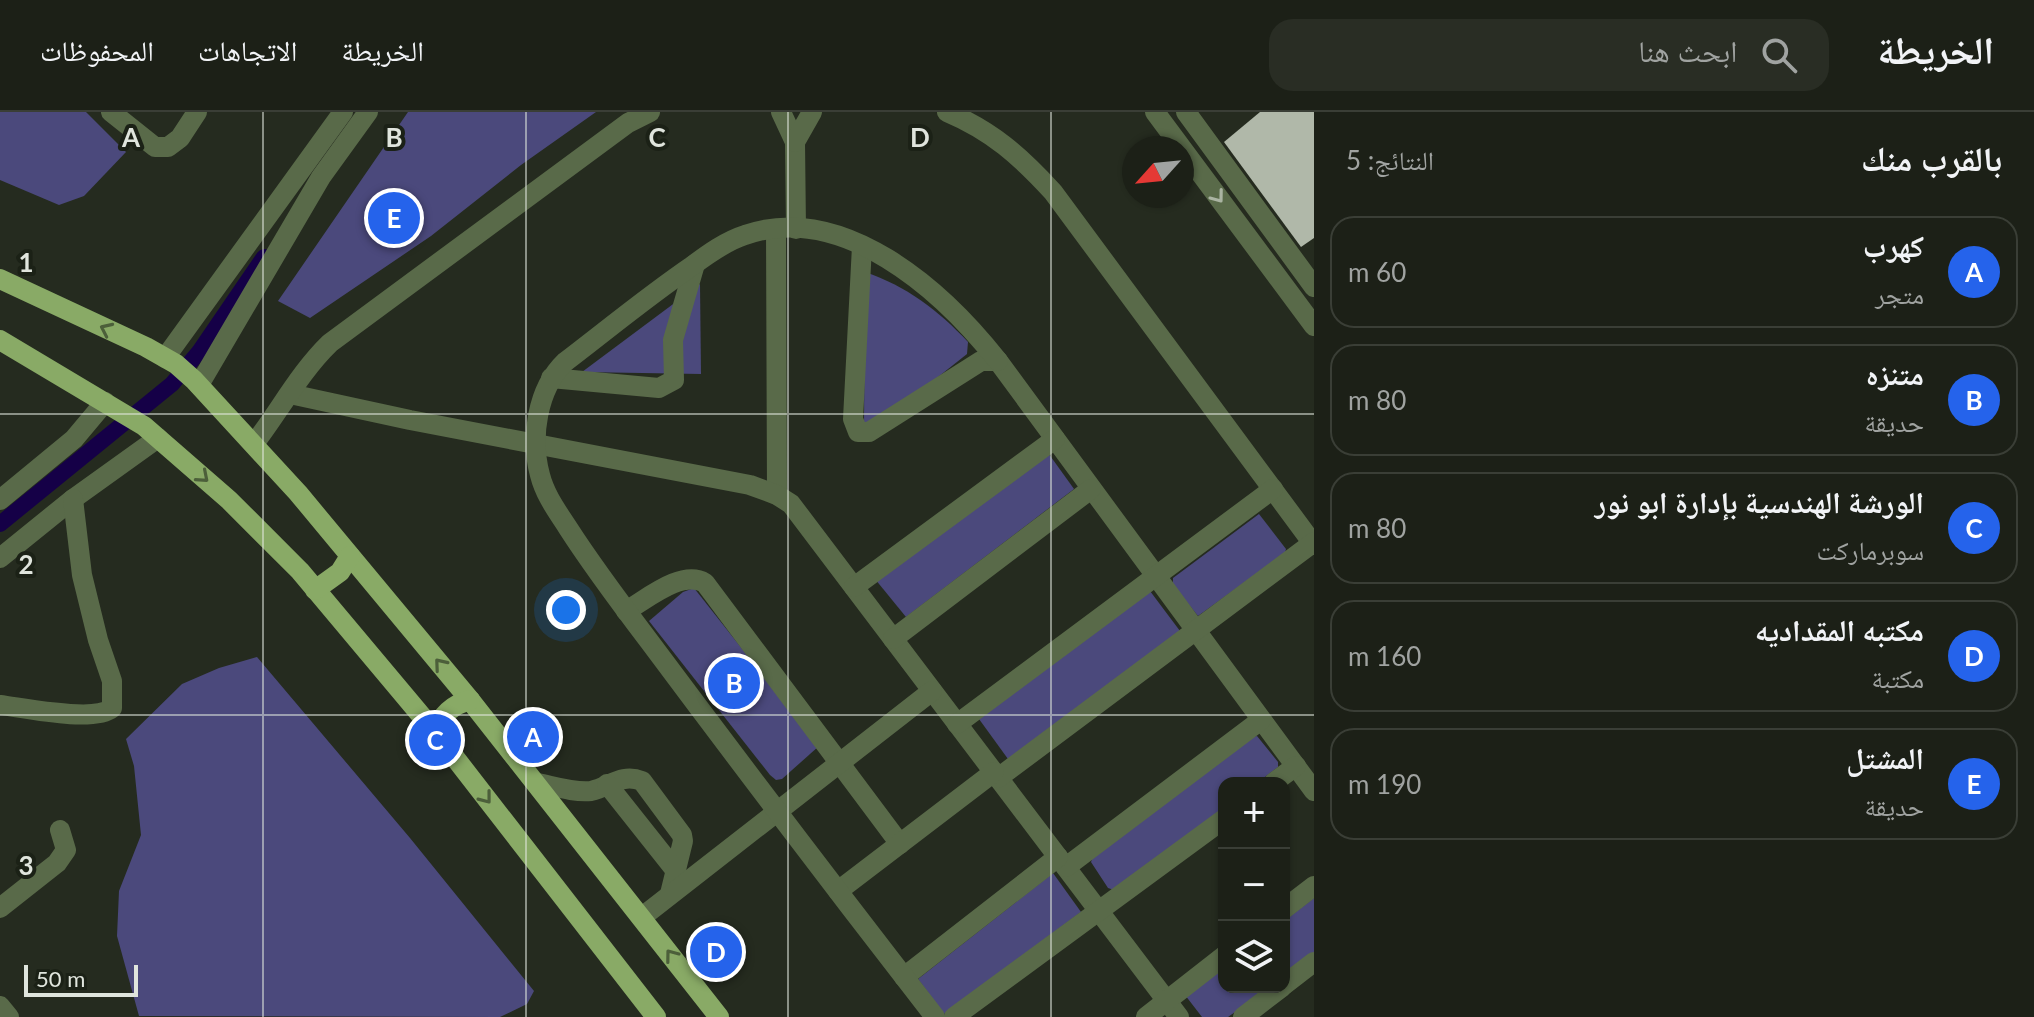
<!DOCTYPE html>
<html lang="ar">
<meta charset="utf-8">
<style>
body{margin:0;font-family:Lato,"Noto Naskh Arabic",sans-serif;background:#292d24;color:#f1f3f6;direction:rtl}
.controls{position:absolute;right:24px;bottom:24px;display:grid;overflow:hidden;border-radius:16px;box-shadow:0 2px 6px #0004}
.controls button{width:72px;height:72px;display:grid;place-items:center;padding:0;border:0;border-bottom:2px solid #3a3e36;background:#1c2017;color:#f1f3f6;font:40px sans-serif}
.compass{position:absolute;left:1122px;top:24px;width:72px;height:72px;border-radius:50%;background:#1c2017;box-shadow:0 2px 6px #0004;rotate:243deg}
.scale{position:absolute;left:24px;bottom:20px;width:114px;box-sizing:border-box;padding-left:8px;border:4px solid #e0e5dd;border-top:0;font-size:22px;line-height:28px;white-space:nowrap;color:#e0e5dd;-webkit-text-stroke:6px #1b2116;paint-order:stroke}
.you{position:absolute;left:566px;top:498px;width:28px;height:28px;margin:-20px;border:6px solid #fff;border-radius:50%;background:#1a73e8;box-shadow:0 0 0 12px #1a73e833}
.badge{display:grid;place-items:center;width:52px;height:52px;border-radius:50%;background:#2563eb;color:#fff;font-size:26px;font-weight:700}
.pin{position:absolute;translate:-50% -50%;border:4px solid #fff;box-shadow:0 2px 8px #0006}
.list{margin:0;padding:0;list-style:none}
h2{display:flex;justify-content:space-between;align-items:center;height:104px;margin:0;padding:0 32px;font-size:34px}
h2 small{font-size:26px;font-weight:400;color:#a0a3a1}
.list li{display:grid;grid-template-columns:52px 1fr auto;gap:24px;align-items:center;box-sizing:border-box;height:112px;margin:0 16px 16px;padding:0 16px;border:2px solid #3a3e36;border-radius:24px}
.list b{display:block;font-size:30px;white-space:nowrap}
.list p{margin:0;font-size:26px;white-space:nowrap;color:#a0a3a1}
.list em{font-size:26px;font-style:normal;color:#a0a3a1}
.icon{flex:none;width:44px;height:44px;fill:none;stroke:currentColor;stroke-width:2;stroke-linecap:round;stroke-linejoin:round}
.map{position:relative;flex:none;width:1314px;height:905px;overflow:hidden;direction:ltr}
header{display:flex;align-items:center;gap:48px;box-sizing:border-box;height:112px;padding:0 40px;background:#1c2017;border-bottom:2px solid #3a3e36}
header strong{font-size:38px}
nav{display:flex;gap:44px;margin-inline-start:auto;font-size:28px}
.search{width:560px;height:72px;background:#292d24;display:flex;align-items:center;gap:20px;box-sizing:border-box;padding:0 28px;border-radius:24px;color:#a0a3a1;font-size:30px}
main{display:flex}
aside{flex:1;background:#1c2017}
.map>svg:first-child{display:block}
</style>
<header>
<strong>الخريطة</strong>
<div class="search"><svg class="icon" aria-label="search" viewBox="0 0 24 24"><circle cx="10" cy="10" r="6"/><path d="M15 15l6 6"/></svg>ابحث هنا</div>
<nav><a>الخريطة</a><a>الاتجاهات</a><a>المحفوظات</a></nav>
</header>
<main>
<aside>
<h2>بالقرب منك<small>النتائج: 5</small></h2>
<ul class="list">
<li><span class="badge">A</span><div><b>كهرب</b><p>متجر</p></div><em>60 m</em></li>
<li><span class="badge">B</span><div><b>متنزه</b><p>حديقة</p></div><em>80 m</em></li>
<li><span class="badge">C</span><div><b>الورشة الهندسية بإدارة ابو نور</b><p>سوبرماركت</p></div><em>80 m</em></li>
<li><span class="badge">D</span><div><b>مكتبه المقداديه</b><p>مكتبة</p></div><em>160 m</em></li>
<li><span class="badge">E</span><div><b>المشتل</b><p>حديقة</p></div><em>190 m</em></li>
</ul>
</aside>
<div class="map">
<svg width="1314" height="905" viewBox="0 0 1314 905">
<rect width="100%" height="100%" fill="#252b1f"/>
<g fill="#4b497c">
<polygon points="0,0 86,0 126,40 84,84 59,93 0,68"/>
<polygon points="408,0 596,0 521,53 431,124 310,206 278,189"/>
<path d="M865,160C906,174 938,198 968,230L967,242L880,311L864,313Z"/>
<polygon points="700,172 701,262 582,260"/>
<polygon points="1046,338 1074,377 906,505 875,467"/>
<polygon points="1259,402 1286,437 1285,441 1198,504 1173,473 1173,466"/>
<polygon points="694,476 819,634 782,667 776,668 770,663 649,509 683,480"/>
<polygon points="1150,479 1180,519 1008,647 979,607"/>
<polygon points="257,545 410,726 534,879 527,892 500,905 139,904 117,824 119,779 141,723 134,654 126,627 182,572 219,556"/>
<polygon points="1257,624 1278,650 1278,655 1257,671 1224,671 1224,696 1114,778 1108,776 1091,750 1093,745 1252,625"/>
<polygon points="1053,761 1081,800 944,902 918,867"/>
<polygon points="1314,786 1314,843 1284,865 1284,809"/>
<polygon points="1224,854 1224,875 1270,875 1228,905 1202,905 1185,883"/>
</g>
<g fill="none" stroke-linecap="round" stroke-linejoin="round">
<polyline stroke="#150047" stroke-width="16" points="0,412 172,272 199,240 264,145"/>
</g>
<polygon fill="#b0b8a9" points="1260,0 1314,0 1314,126 1301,135 1224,30"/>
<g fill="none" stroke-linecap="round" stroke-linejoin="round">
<g stroke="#596a49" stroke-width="20">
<polyline points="111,0 155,35 168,35 180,26 197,0"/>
<polyline points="781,0 795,30 796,117"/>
<path d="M947,0C992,19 1020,44 1053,80L1314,433"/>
<polyline points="1155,0 1314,214"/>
<polyline points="1186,0 1314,175"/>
<polyline points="795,30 812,0"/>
<polyline points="776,118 777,383"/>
<polyline points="862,134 853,307 858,320 869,320 981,249 998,249 1314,679"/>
<polyline points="165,246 343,0"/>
<polyline points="551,266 659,276 674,268 673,228 695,152"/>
<polyline points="199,273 321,65 368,0"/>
<polyline points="290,282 410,308 750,373 777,383 791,392 1179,905"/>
<path d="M254,332C280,298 300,260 330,231L628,11L650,0"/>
<polyline points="0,388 74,327 105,290"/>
<polyline points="0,446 73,387 158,326"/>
<polyline points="854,475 1055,327"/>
<path d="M626,499C647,487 682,457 705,471L900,732"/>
<polyline points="893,527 1091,377"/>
<path d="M0,593C24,596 94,611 112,596V569L98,528L82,463L73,387"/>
<polyline points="957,612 1273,377"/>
<polyline points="998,666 1314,430"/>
<path d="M538,671C553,674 575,681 591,679C610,675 621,661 642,669L682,723L683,729L670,782"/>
<polyline points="1273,671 1296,654"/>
<polyline points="607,672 676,759"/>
<polyline points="1066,755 1261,608"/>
<polyline points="838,779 994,660"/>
<polyline points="0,796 57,751 66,738 60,718"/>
<polyline points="1284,797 1314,774"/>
<polyline points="642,805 932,579"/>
<polyline points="904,865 1058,745"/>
<polyline points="1284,873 1314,850"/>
<polyline points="0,894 9,905"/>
<path d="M935,905C838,780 743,655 649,529C621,492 593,455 568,416C557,399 545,383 540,363C530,326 537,277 565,250C607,218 648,184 692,154C708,142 726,129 745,123C843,89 942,178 998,249"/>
<polyline points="954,905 1224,707"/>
<polyline points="1146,905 1224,844"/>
<polyline points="1243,905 1282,875"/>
</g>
<g stroke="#89aa66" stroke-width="20">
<polyline points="0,167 146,235 176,252 194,268 298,381 470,588 719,905"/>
<polyline points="0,228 144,314 229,388 300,459 435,620 656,905"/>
<polyline points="315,478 340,460 350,444"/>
<path d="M435,620C442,602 452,593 470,588"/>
</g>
</g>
<defs><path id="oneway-chevron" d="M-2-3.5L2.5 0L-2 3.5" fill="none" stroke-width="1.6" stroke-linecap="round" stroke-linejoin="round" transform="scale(2)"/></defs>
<use stroke="#aab4a2" href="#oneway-chevron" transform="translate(1218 85) rotate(53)"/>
<g stroke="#4c5f3a">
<use href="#oneway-chevron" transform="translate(106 217) rotate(-155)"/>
<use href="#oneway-chevron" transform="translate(203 365) rotate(41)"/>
<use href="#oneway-chevron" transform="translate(440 552) rotate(-130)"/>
<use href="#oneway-chevron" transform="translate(486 686) rotate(52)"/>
<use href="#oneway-chevron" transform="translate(671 843) rotate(-127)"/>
</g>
<path fill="none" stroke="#e0e5dd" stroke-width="2" stroke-opacity="0.55" d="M263,0V905M526,0V905M788,0V905M1051,0V905M0,302H1314M0,603H1314"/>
<g font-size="26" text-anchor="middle" font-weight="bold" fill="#e0e5dd" stroke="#1b2116" stroke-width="8" stroke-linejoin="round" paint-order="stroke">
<text x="131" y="35">A</text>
<text x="394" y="35">B</text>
<text x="657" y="35">C</text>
<text x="920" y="35">D</text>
<text x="26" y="160">1</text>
<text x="26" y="462">2</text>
<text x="26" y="763">3</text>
</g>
</svg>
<div class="controls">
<button>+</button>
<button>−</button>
<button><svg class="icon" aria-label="layers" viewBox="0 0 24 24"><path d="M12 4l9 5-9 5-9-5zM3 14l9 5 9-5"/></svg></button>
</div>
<svg class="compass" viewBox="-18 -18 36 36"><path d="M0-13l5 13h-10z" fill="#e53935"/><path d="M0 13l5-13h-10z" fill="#a0a3a1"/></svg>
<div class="scale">50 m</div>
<div class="you"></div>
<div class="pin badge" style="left:533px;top:625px">A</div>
<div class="pin badge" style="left:734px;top:571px">B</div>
<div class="pin badge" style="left:435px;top:628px">C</div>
<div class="pin badge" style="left:716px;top:840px">D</div>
<div class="pin badge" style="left:394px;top:106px">E</div>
</div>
</main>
